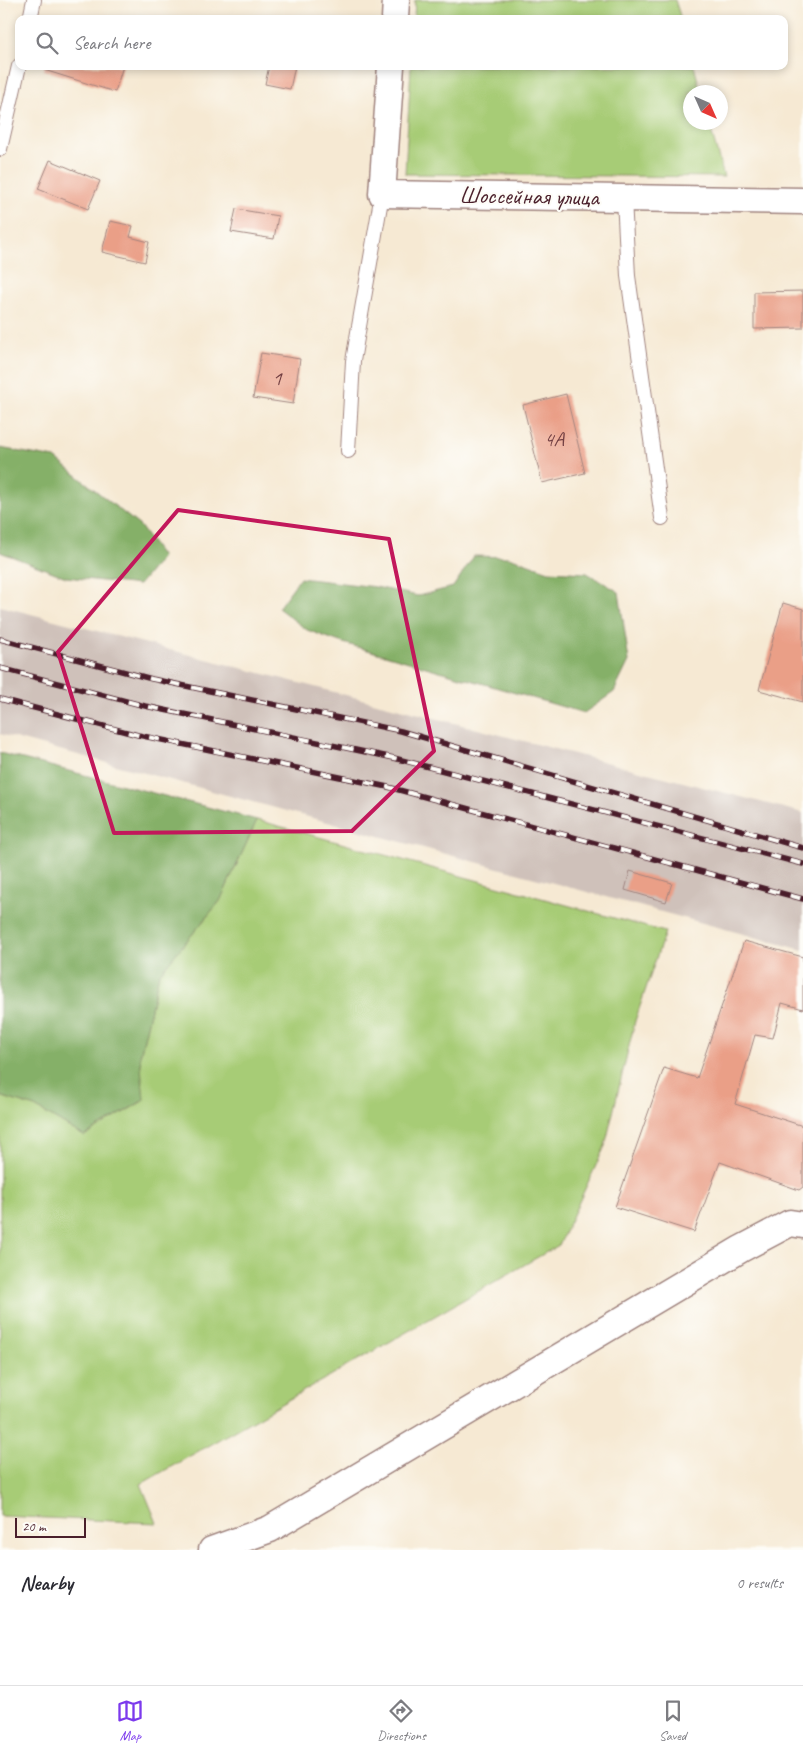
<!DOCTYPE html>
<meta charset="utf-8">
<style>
body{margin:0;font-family:Caveat,sans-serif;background:#f7f7f7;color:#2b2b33}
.compass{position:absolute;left:683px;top:85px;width:45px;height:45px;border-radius:50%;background:#fff;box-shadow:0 2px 8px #0003;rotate:135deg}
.scale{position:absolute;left:15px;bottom:12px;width:71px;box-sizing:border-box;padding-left:5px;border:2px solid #4a1f2b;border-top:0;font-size:14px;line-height:18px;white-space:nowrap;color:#4a1f2b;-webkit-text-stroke:4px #fdfcf7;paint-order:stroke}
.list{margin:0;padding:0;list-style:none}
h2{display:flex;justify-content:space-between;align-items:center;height:65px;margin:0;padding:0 20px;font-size:21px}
h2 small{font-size:16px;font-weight:400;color:#7c7c81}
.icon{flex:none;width:28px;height:28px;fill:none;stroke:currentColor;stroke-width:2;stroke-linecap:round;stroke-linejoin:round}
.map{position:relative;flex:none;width:803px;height:1550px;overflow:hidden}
.search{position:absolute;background:#fff;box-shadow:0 2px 8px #0003;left:15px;right:15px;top:15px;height:55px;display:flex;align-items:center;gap:12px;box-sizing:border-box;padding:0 18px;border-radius:10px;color:#7c7c81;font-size:19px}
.sheet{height:135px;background:#fff}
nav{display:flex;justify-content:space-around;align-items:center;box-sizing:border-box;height:70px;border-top:1px solid #e1e1e2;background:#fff;font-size:14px;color:#7c7c81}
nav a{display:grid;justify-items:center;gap:2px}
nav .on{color:#7c3aed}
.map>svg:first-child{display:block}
</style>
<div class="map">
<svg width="803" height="1550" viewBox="0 0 803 1550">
<rect width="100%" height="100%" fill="#fdfcf7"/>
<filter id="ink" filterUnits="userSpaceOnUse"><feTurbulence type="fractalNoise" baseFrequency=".02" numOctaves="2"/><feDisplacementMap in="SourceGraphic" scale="10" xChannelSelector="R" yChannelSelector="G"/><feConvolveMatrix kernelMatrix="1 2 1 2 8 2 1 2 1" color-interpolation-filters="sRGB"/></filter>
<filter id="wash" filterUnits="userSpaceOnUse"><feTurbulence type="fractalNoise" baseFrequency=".0096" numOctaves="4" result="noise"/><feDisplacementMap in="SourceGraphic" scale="20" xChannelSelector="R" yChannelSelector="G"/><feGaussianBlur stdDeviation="1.12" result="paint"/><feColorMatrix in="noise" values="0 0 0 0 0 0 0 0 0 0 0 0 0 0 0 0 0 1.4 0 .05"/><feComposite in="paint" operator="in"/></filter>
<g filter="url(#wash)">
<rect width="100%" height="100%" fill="#f6e9d3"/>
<polygon fill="#cfc1ba" points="0,606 803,813 803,950 0,734"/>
<g fill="#a7cc76" stroke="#787650">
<polygon points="415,0 675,0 681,19 414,19"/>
<polygon points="411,66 694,66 701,92 690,92 690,122 709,123 724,177 405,174"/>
<polygon points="257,820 665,932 635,1021 605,1146 559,1245 141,1484 157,1523 0,1516 0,1096 35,1107 84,1136 143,1101 140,1056 159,974 220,901"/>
</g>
<g fill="#85b067" stroke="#686849">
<polygon points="0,448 55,458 140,526 162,557 139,585 66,577 0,552"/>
<polygon points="474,556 509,557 549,571 587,573 619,592 629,661 614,692 584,713 340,642 307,630 278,608 300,578 376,587 418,596 453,587"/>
<polygon points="0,753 257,820 220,901 159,974 140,1056 144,1100 84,1136 35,1107 0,1096"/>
</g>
<g id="blocks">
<g fill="#ea9f87">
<polygon points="45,66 123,66 115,92 44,70"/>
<polygon points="269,66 295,66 290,89 265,84"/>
<polygon points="50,160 100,181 88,209 38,189"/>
<polygon points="236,209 278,216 274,239 231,232"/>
<polygon points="110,221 133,226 130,237 149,242 145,262 102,252"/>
<polygon points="803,291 803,328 754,329 754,292"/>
<polygon points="261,353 300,359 293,404 253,398"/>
<polygon points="566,394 585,473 542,483 523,405"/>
<polygon points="783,603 803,609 803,702 759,690"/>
<polygon points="630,871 672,883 666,902 625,890"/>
<polygon points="744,941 803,957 803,1009 782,1003 773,1038 755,1035 735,1104 803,1126 803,1187 799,1190 720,1162 694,1232 615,1207 664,1068 697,1078"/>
</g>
</g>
</g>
<g filter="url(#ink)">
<use href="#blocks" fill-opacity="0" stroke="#a0847f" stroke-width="1"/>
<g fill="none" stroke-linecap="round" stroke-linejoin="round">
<defs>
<g id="lane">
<polyline points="30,19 34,0"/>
<polyline points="0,149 19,66"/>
<polyline points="624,198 628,276 662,518"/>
<polyline points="348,451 353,361 382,194"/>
</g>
<g id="street">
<polyline points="395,19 396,0"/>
<polyline points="391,66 382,194 803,201"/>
<polyline points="212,1550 270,1529 741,1249 790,1223 803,1225"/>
</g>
</defs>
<use href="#lane" stroke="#a0847f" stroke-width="16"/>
<use href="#street" stroke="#a0847f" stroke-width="29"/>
<use href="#lane" stroke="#fff" stroke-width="14"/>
<use href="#street" stroke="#fff" stroke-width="26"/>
<defs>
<g id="rail">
<polyline points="0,639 152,679 401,731 803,848"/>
<polyline points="0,668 145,706 394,758 803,864"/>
<polyline points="0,699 138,735 388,787 803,899"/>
</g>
</defs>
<use href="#rail" stroke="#4a1f2b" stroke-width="5.5"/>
<use href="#rail" stroke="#fdfcf7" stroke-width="4" stroke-dasharray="11" stroke-linecap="butt"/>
</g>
</g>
<path fill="none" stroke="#c2185b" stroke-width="4" stroke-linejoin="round" d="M178,510L389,539L434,751L352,831L114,833L58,652Z"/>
<g text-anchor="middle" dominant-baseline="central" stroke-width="4" stroke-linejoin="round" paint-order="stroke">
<g font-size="21" fill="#723f42">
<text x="277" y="378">1</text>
<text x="554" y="439">4А</text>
</g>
<g font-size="24" fill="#4a1f2b" stroke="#fdfcf7">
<text transform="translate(529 196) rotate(1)">Шоссейная улица</text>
</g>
</g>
</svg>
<svg class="compass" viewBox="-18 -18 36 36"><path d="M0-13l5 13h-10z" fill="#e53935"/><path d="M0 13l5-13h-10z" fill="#7c7c81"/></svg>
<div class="scale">20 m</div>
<div class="search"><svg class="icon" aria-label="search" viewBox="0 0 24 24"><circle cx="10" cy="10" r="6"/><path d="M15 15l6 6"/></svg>Search here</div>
</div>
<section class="sheet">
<h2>Nearby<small>0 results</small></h2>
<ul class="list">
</ul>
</section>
<nav>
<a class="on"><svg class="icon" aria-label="map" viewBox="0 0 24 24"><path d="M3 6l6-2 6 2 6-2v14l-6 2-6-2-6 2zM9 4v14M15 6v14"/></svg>Map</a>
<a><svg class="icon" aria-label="directions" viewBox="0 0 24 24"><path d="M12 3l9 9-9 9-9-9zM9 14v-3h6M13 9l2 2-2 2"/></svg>Directions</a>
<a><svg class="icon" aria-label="saved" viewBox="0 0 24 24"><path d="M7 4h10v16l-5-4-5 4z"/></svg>Saved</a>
</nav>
